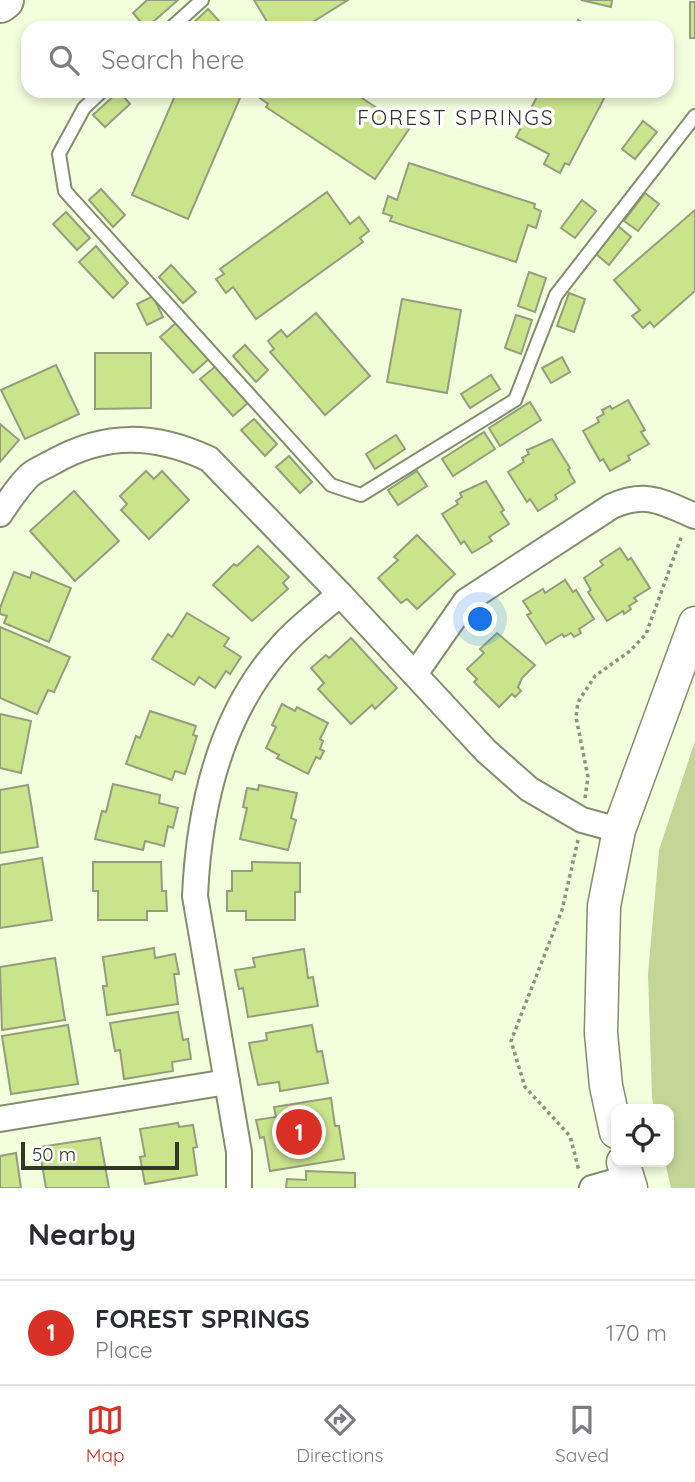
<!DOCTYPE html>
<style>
body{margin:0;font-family:Quicksand,sans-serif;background:#f7f7f7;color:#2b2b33}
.controls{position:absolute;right:21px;bottom:21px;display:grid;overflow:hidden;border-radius:14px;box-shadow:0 4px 10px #0003}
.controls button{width:63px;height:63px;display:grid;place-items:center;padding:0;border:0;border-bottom:2px solid #e1e1e2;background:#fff;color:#2b2b33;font:35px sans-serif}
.scale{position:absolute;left:21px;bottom:18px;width:158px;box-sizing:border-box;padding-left:7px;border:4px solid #323629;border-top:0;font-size:19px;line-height:24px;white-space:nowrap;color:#323629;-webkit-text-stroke:5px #fff;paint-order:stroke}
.you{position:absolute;left:481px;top:620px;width:24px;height:24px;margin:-18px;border:5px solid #fff;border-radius:50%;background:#1a73e8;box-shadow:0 0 0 10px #1a73e833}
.badge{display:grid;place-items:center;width:46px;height:46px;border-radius:50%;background:#d93025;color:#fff;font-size:23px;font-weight:700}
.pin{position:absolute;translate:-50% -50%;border:4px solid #fff;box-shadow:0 2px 7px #0006}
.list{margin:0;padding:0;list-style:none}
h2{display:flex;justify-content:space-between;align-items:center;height:91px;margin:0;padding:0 28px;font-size:30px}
h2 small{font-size:23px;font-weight:400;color:#7c7c81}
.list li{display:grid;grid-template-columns:46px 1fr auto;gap:21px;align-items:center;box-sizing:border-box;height:105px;padding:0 28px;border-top:2px solid #e1e1e2}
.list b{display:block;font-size:26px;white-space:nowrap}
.list p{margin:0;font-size:23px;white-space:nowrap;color:#7c7c81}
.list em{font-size:23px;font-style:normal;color:#7c7c81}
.icon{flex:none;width:38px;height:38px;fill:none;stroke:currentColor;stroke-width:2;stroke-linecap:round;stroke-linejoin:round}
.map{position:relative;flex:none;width:695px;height:1188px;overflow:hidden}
.search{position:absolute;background:#fff;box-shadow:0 4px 10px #0003;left:21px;right:21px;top:21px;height:77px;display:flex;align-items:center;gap:18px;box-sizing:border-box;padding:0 24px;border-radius:21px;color:#7c7c81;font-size:26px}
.sheet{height:196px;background:#fff}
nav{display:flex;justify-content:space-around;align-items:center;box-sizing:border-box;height:98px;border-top:2px solid #e1e1e2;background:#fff;font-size:19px;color:#7c7c81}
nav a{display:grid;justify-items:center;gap:4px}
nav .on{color:#d93025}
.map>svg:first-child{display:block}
</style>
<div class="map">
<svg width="695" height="1188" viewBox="0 0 695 1188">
<rect width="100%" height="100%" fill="#f3fedc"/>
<polygon fill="#c3d698" points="695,741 695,1188 671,1188 665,1162 669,1162 669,1109 654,1109 652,1097 648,974 659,850"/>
<g fill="#cae48b" stroke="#949e7f" stroke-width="2">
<polygon points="147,0 178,0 146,28 133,13"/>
<polygon points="254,0 348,0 303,28 264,28 269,25"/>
<polygon points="581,0 612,0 611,7"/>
<rect x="690" y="2" width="5" height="36"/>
<polygon points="208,9 220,22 214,28 188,28"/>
<polygon points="578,20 593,28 574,28"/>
<polygon points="119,91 130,104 105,127 93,115"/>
<polygon points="177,91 225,91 240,98 188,219 132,195"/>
<polygon points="265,91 351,91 409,129 375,179 266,107 268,104 260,98"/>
<polygon points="540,91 608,91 569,165 565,163 560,173 544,164 549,154 516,137"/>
<polygon points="643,121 657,132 635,159 622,149"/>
<polygon points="409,163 535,204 534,208 541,211 536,228 528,225 516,262 390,221 392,216 383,213 388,196 397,200"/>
<polygon points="101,189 125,215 113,227 89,200"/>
<polygon points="327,192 350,224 359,217 369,231 360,238 363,242 256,319 233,287 226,293 216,279 224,274 220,269"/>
<polygon points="645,193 659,204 638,231 624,221"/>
<polygon points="582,200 596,211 575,238 561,228"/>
<polygon points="695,210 695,291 654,327 650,322 643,328 632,316 640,310 614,280"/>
<polygon points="66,212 90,238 77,250 53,224"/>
<polygon points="618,226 631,237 609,265 596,254"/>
<polygon points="96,246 128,283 113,298 79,262"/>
<polygon points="171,265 196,292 183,303 159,277"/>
<polygon points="529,272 546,278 535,312 518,306"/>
<polygon points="569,293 585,299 574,332 557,326"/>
<polygon points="153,296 163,317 147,325 137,304"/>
<polygon points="402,299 461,310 447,393 387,382"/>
<polygon points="316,313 370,376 325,415 270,352 274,349 268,341 281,330 287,337"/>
<polygon points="516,315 532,320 521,354 505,348"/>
<polygon points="177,322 210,358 193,373 160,337"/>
<polygon points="245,345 268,370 256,382 233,356"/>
<polygon points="95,353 151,353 151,408 95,409"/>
<polygon points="562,357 570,372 551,383 542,368"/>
<polygon points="56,365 79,414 25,439 1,390"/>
<polygon points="216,366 249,402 233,416 200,379"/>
<polygon points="491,375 500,389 470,408 461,394"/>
<polygon points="628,400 645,430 641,432 649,444 628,456 630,460 610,471 603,459 600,461 583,431 599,422 597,418 604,414 602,410 610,406 612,409"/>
<polygon points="530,402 541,420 500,446 489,428"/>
<polygon points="254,419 277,444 265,456 241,430"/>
<polygon points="0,424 19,440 0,462"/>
<polygon points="484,432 495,449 453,476 442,459"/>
<polygon points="396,435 405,449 375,469 366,454"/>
<polygon points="552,439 570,468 568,470 575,482 555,495 557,499 538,511 530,499 527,502 508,472 524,462 522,458 529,454 527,450"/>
<polygon points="289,456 312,482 300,493 276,467"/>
<polygon points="146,471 154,479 162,471 189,500 149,539 121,510 127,504 120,496"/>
<polygon points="417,471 427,486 398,505 388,490"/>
<polygon points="486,481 504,510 501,512 509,524 489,537 492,541 472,553 464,541 461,544 442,514 458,504 456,501 462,497 460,493"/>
<polygon points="74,491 119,541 75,581 30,531"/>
<polygon points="417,535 455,574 417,609 407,599 401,603 378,578 398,560 394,557"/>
<polygon points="258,546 289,577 283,583 288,589 252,621 213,585 234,564 237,566"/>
<polygon points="620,548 628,560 631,558 650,588 634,598 637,601 629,606 631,609 624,614 623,611 607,621 588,592 591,590 584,578 603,565 600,561"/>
<polygon points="14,572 30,578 32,572 71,588 49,642 4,623 7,616 0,614 0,608"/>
<polygon points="565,580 573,592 576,590 594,619 579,629 581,633 574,637 571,633 564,637 562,634 546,644 527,615 531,613 523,601 543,589 545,593"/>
<polygon points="187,613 229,638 224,646 241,657 230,674 226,671 215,688 199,677 194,685 152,659 168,634 172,637"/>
<polygon points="0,627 70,657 54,692 48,690 37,714 0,698"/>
<polygon points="497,633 535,665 522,678 518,687 521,691 515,697 512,694 499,707 474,682 477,679 467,669 484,653 480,649"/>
<polygon points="351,638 397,688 375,709 372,705 351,724 318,689 324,683 311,668 326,655 329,658"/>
<polygon points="282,704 295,711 297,707 328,723 320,739 323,741 320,749 324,751 320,759 316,757 308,774 277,758 279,755 266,748 276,727 272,725"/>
<polygon points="150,711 196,726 193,735 197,736 185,774 175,771 172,780 126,764 136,736 140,738"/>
<polygon points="0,714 31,721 21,773 0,768"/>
<polygon points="113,784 160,795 159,803 178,808 173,828 168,826 164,846 145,841 143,850 95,839 102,811 106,812"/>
<polygon points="28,785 38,847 0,853 0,790"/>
<polygon points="259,785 297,793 291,818 296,820 288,850 240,839 247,808 243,807 247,788 258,790"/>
<polygon points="42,858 52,920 0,928 0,865"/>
<polygon points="93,862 161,862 162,891 166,891 167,911 147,911 147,920 98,920 98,891 93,891"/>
<polygon points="252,862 300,863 300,892 295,892 295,920 246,920 246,911 227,911 227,891 232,891 232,871 252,871"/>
<polygon points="154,948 155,958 175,954 179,974 174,974 178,1004 107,1015 103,986 107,986 103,957"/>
<polygon points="304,949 308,978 313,977 318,1006 248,1017 243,988 239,989 235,970 255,967 253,958"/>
<polygon points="55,958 65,1020 2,1030 0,967"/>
<polygon points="178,1012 183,1040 188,1039 191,1059 172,1062 173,1071 124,1079 120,1050 115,1051 110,1023"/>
<polygon points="68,1025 78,1084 11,1094 2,1036"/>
<polygon points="312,1025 317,1052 322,1051 328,1083 280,1091 279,1082 258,1085 249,1043 267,1040 266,1033"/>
<polygon points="331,1098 335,1126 339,1126 344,1159 270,1171 264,1137 260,1138 256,1120 276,1117 274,1107"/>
<polygon points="178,1123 179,1127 193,1125 197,1147 193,1148 197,1175 145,1184 140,1157 145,1156 140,1129"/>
<polygon points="100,1138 109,1188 46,1188 39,1147"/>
<polygon points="16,1153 21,1188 0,1188 0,1156"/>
<polygon points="306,1171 355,1173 355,1188 286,1188 287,1179 306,1180"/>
</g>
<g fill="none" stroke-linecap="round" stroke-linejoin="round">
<defs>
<g id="service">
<polyline points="171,28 202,0"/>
<polyline points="102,91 84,108 59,154 65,191 331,485 361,495 515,400 556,295 695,116"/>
</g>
<g id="minor">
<path d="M0,514C8,502 19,485 30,475C36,470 46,466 53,462C106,432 155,434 209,459L340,594"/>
<path d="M415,674L466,601L612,506C647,491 662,502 695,516"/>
<polyline points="0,1119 227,1082"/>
<path d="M239,1188V1152L195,896C199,807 219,716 280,648C297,628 320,611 340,594L486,751L529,789L582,820L619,830"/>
<polyline points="592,1188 627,1178"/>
</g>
<g id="tertiary">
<polyline points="616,1132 606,1086 601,1033 604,906 619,830 695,623"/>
<polyline points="623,1162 631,1188"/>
</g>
<polyline id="motorway" points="0,3 4,0"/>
</defs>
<use href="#service" stroke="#838d6e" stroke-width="16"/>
<use href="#minor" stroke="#838d6e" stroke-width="28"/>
<use href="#tertiary" stroke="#838d6e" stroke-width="35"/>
<use href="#motorway" stroke="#838d6e" stroke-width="42"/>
<g stroke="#8d947d" stroke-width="3.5" stroke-dasharray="3.5 3.5" stroke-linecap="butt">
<polyline points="585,798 588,777 576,717 578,702 595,676 630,651 646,634 682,535"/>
<polyline points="578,840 562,910 511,1041 525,1087 570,1136 579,1171"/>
</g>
<use href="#service" stroke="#fff" stroke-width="12"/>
<use href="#minor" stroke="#fff" stroke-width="24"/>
<use href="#tertiary" stroke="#fff" stroke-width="32"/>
<use href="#motorway" stroke="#fff" stroke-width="38"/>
</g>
<g text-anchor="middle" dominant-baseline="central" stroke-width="7" stroke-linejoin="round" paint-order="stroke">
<g font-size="21" letter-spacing="2" fill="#323629" stroke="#fff">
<text x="456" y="117">FOREST SPRINGS</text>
</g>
</g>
</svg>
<div class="controls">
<button><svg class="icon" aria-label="locate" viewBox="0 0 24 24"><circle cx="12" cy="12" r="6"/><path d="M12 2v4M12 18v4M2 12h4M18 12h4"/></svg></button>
</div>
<div class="scale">50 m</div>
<div class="you"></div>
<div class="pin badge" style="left:299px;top:1132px">1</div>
<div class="search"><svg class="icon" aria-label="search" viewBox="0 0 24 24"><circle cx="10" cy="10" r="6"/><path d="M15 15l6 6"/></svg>Search here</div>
</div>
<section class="sheet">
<h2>Nearby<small></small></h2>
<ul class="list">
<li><span class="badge">1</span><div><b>FOREST SPRINGS</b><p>Place</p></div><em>170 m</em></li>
</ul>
</section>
<nav>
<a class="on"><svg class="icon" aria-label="map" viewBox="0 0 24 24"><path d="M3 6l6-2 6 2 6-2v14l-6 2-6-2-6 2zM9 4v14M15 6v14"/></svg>Map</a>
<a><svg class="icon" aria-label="directions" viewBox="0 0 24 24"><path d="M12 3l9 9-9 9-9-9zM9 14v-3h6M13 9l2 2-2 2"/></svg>Directions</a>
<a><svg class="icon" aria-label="saved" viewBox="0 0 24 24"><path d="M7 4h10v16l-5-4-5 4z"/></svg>Saved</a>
</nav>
